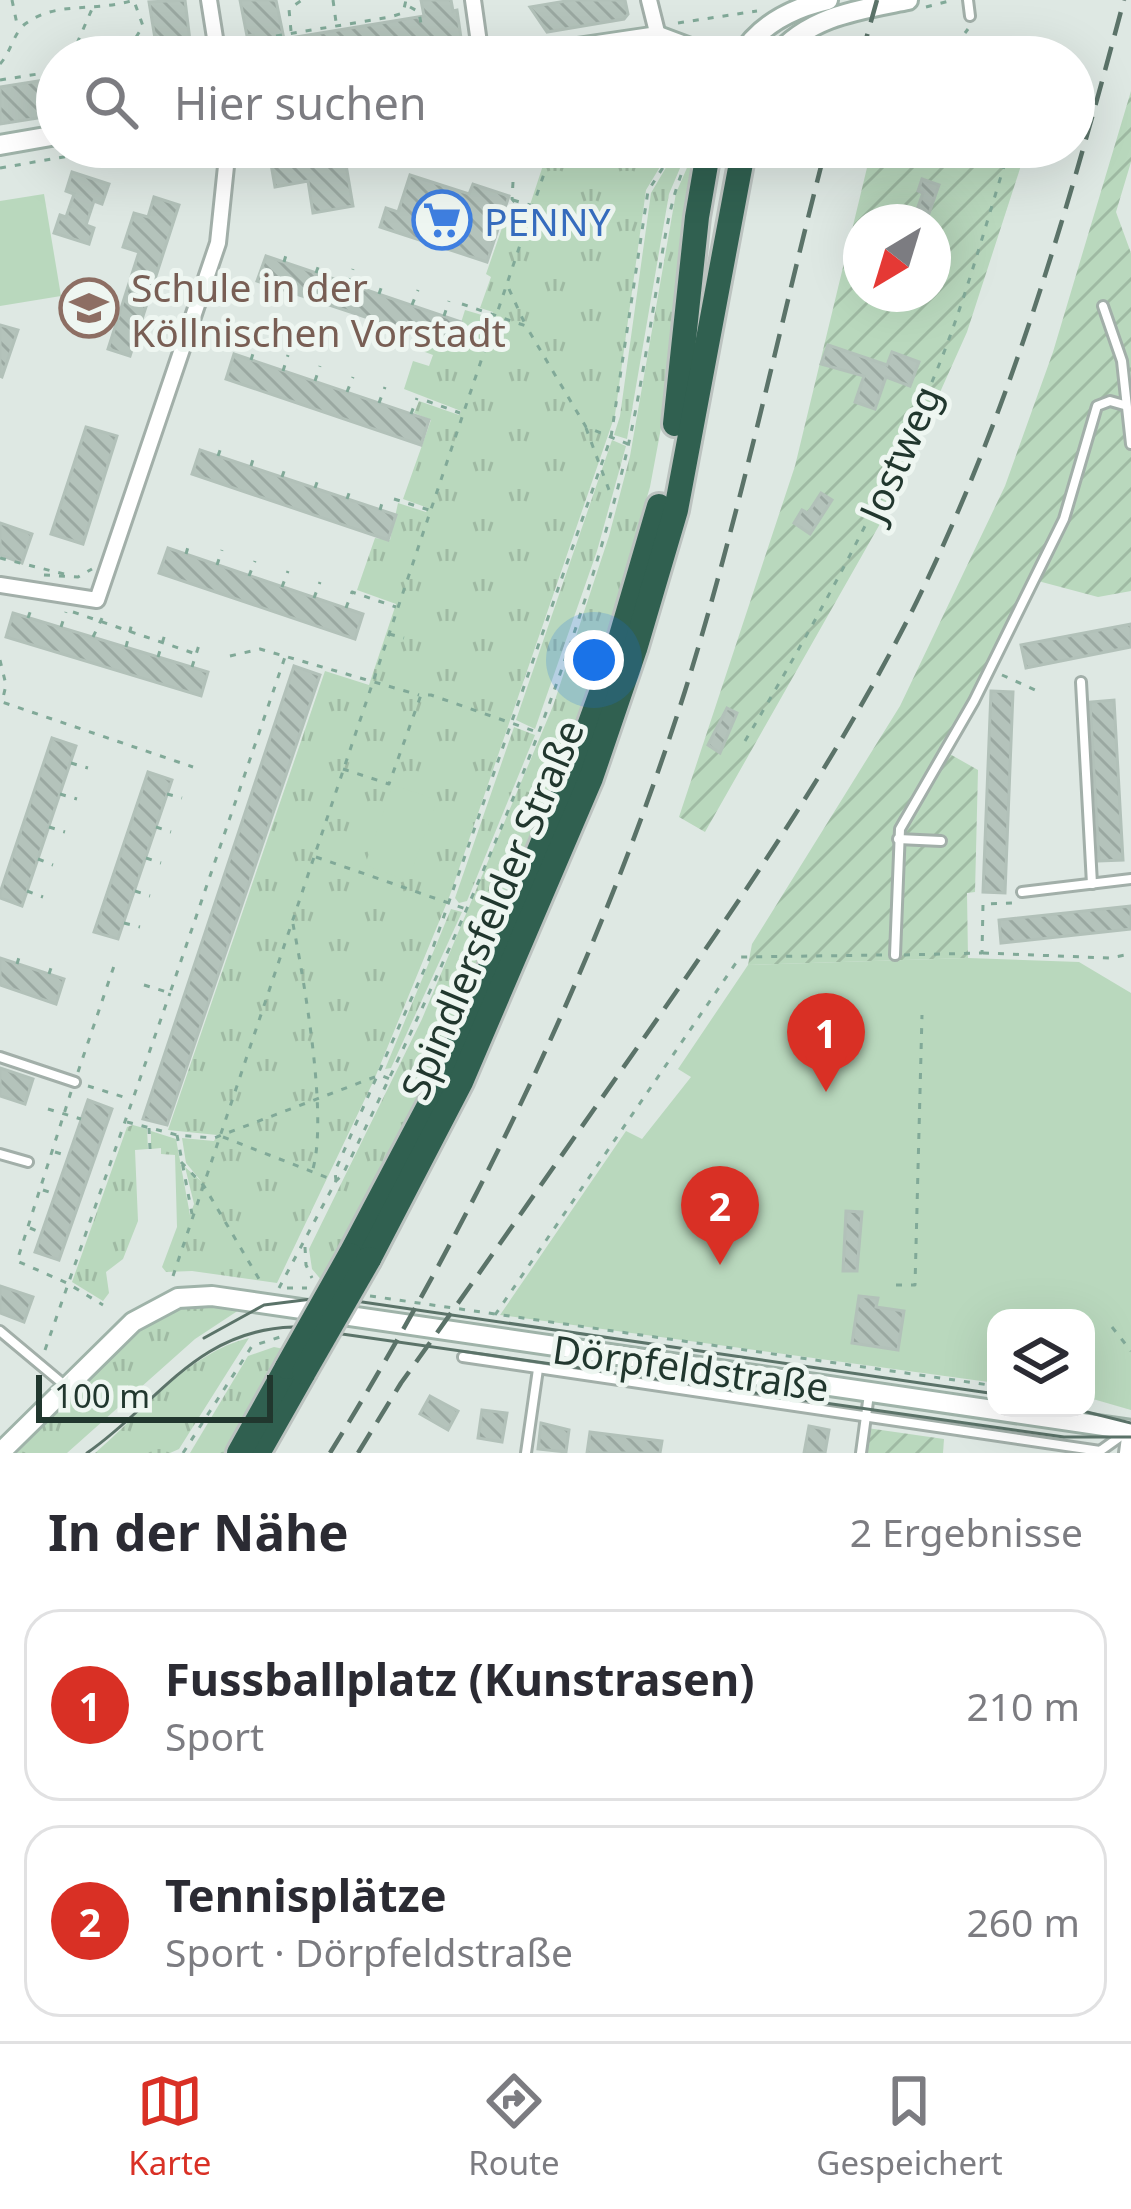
<!DOCTYPE html>
<html lang="de">
<meta charset="utf-8">
<style>
body{margin:0;font-family:"Noto Sans",sans-serif;background:#f7f7f7;color:#2b2b33}
.controls{position:absolute;right:36px;bottom:36px;display:grid;overflow:hidden;border-radius:24px;box-shadow:0 12px 48px #0002}
.controls button{width:108px;height:108px;display:grid;place-items:center;padding:0;border:0;border-bottom:3px solid #e1e1e2;background:#fff;color:#2b2b33;font:60px sans-serif}
.compass{position:absolute;left:843px;top:204px;width:108px;height:108px;border-radius:50%;background:#fff;box-shadow:0 12px 48px #0002;rotate:218deg}
.scale{position:absolute;left:36px;bottom:30px;width:237px;box-sizing:border-box;padding-left:12px;border:6px solid #21372e;border-top:0;font-size:33px;line-height:42px;white-space:nowrap;color:#21372e;-webkit-text-stroke:9px #eef6f1;paint-order:stroke}
.you{position:absolute;left:594px;top:660px;width:42px;height:42px;margin:-30px;border:9px solid #fff;border-radius:50%;background:#1a73e8;box-shadow:0 0 0 18px #1a73e833}
.badge{display:grid;place-items:center;width:78px;height:78px;border-radius:50%;background:#d93025;color:#fff;font-size:39px;font-weight:700}
.pin{position:absolute;translate:-50% -99px;filter:drop-shadow(0 3px 6px #0008)}
.pin::after{content:'';position:absolute;top:63px;width:42px;height:36px;background:inherit;clip-path:polygon(0 0,100% 0,50% 100%)}
.list{margin:0;padding:0;list-style:none}
h2{display:flex;justify-content:space-between;align-items:center;height:156px;margin:0;padding:0 48px;font-size:51px}
h2 small{font-size:39px;font-weight:400;color:#7c7c81}
.list li{display:grid;grid-template-columns:78px 1fr auto;gap:36px;align-items:center;box-sizing:border-box;height:192px;margin:0 24px 24px;padding:0 24px;border:3px solid #e1e1e2;border-radius:36px}
.list b{display:block;font-size:45px;white-space:nowrap}
.list p{margin:0;font-size:39px;white-space:nowrap;color:#7c7c81}
.list em{font-size:39px;font-style:normal;color:#7c7c81}
.icon{flex:none;width:66px;height:66px;fill:none;stroke:currentColor;stroke-width:2;stroke-linecap:round;stroke-linejoin:round}
.map{position:relative;flex:none;width:1131px;height:1453px;overflow:hidden}
.search{position:absolute;background:#fff;box-shadow:0 12px 48px #0002;left:36px;right:36px;top:36px;height:132px;display:flex;align-items:center;gap:30px;box-sizing:border-box;padding:0 42px;border-radius:66px;color:#7c7c81;font-size:45px}
.sheet{height:588px;background:#fff}
nav{display:flex;justify-content:space-around;align-items:center;box-sizing:border-box;height:168px;border-top:3px solid #e1e1e2;background:#fff;font-size:33px;color:#7c7c81}
nav a{display:grid;justify-items:center;gap:6px}
nav .on{color:#d93025}
.map>svg:first-child{display:block}
</style>
<div class="map">
<svg width="1131" height="1453" viewBox="0 0 1131 1453">
<defs>
<pattern id="grass-tufts" width="24" height="20" patternUnits="userSpaceOnUse" patternTransform="scale(3)"><rect width="24" height="20" fill="#b9d8bd"/><path d="M3 7l-1-3M5 7V3M7 7l1-3M15 17l-1-3M17 17v-4M19 17l1-3" fill="none" stroke="#9fbaa3"/></pattern>
<pattern id="garden-furrows" width="10" height="10" patternUnits="userSpaceOnUse" patternTransform="scale(3)"><rect width="10" height="10" fill="#b9d8bd"/><path d="M-1 1l2-2M0 10L10 0M9 11l2-2" fill="none" stroke="#9fbaa3"/></pattern>
<pattern id="building-back-hatch" width="6" height="6" patternUnits="userSpaceOnUse" patternTransform="scale(3)"><rect width="6" height="6" fill="#b4c3bb"/><path d="M-1 5l2 2M0 0l6 6M5-1l2 2" fill="none" stroke="#9aa8a1"/></pattern>
</defs>
<rect width="100%" height="100%" fill="#dee8e3"/>
<g fill="url(#grass-tufts)">
<polygon points="549,147 672,147 646,190 615,415 450,895 374,1080 277,1283 192,1271 166,1272 162,1267 177,1227 175,1155 161,1154 161,1148 151,1149 151,1131 176,1139 190,1215 194,1204 185,1167 201,1181 186,1163 182,1138 214,1141 217,1135 168,1130 325,671 369,685 396,604 357,590 375,538 390,540 398,503 426,512 428,508 403,499 431,420 414,413 419,401 459,415 461,411 404,389 413,361 429,366 433,355 417,349 420,338 453,348 465,310 492,318 493,312 480,308 491,277 486,274 510,205 526,217"/>
<polygon points="678,147 689,147 669,194 627,439 614,435 620,416 651,193"/>
<polygon points="696,147 680,244 664,412 650,487 575,740 442,1058 323,1282 312,1269 309,1249 422,1019 553,706 609,536 630,456 676,193"/>
<polygon points="612,440 626,446 597,551 535,729 516,720"/>
<polygon points="514,727 535,735 467,901 459,903 455,898"/>
<polygon points="451,909 462,912 391,1068 385,1069"/>
<polygon points="133,1125 147,1129 148,1149 135,1150 138,1221 123,1259 106,1272 109,1293 103,1301 72,1282 127,1127"/>
<polygon points="204,1304 239,1310 195,1339 67,1453 17,1453 147,1323 172,1310"/>
<path d="M249,1338L179,1449L170,1453H95C142,1413 187,1353 249,1338Z"/>
<polygon points="274,1347 284,1349 226,1453 190,1453 248,1356"/>
</g>
<g fill="url(#garden-furrows)" fill-rule="evenodd">
<polygon points="1131,91 1131,162 1116,212 1131,253 1131,591 1098,597 1038,581 948,753 978,770 975,892 967,893 968,958 748,965 752,944 900,706 1005,486 1053,352"/>
<path d="M872,147H1027L967,332L885,515L705,832L679,817L795,466ZM861,222H933V294H861Z"/>
<polygon points="860,1427 944,1439 943,1453 856,1453"/>
</g>
<g fill="#b9d8bd">
<polygon points="44,194 61,296 0,306 0,201"/>
<polygon points="393,785 437,800 408,881 365,865"/>
<polygon points="968,958 1079,962 1131,993 1131,1410 1086,1397 1086,1318 996,1318 996,1383 500,1315 626,1131 642,1139 691,1077 678,1069 748,965"/>
</g>
<g fill="url(#building-back-hatch)" stroke="#b2c1b9" stroke-width="3">
<polygon points="185,0 192,57 158,57 149,2"/>
<polygon points="240,0 276,0 284,39 424,16 421,0 451,0 453,11 457,10 461,38 421,46 422,53 397,57 257,57 253,35 247,36"/>
<polygon points="572,0 625,0 628,14 624,19 547,32 530,7"/>
<polygon points="57,78 57,115 0,124 0,87"/>
<polygon points="268,147 343,147 353,206 313,213 308,181 275,187"/>
<polygon points="72,172 109,184 102,204 94,201 86,225 94,228 89,244 54,233 60,215 66,217 74,194 66,191"/>
<polygon points="410,175 469,194 473,184 509,196 487,262 380,227 386,208 398,212"/>
<polygon points="922,179 939,185 927,219 915,215 923,193 918,191"/>
<polygon points="154,197 179,205 130,356 108,349 139,252 123,247 134,213 148,217"/>
<polygon points="266,256 461,322 453,346 257,281"/>
<polygon points="0,325 18,330 2,377 0,376"/>
<polygon points="828,345 887,365 892,352 919,362 910,386 886,377 875,409 855,402 864,376 821,364"/>
<polygon points="234,354 429,420 421,445 226,379"/>
<polygon points="86,427 117,436 83,544 51,534"/>
<polygon points="200,450 396,515 388,540 192,474"/>
<polygon points="821,493 832,500 810,534 794,523 802,510 808,513"/>
<polygon points="0,523 32,534 22,563 0,555"/>
<polygon points="168,548 363,614 355,639 159,573"/>
<polygon points="13,613 208,672 201,696 6,637"/>
<polygon points="1131,624 1131,647 1026,668 1021,645"/>
<polygon points="294,666 320,675 167,1125 143,1119"/>
<polygon points="991,691 1013,692 1005,893 983,892"/>
<polygon points="1114,700 1123,860 1099,861 1090,702"/>
<polygon points="727,708 737,713 720,753 708,745"/>
<polygon points="52,738 76,746 22,906 0,898 0,893"/>
<polygon points="148,772 172,780 118,939 94,932"/>
<polygon points="1131,906 1131,929 1001,943 999,920"/>
<polygon points="0,958 64,979 56,1004 0,985"/>
<polygon points="0,1068 33,1079 25,1104 0,1096"/>
<polygon points="88,1100 112,1109 59,1260 35,1252"/>
<polygon points="846,1211 862,1212 857,1271 843,1271"/>
<polygon points="0,1286 33,1297 24,1322 0,1313"/>
<polygon points="859,1296 878,1298 876,1307 904,1311 898,1350 852,1343"/>
<polygon points="430,1396 458,1411 448,1430 420,1414"/>
<polygon points="482,1410 507,1413 502,1442 478,1438"/>
<polygon points="541,1423 569,1430 566,1452 538,1449"/>
<polygon points="809,1426 829,1430 825,1453 804,1453"/>
<polygon points="590,1432 662,1441 660,1453 587,1453"/>
</g>
<g fill="none" stroke-linecap="round" stroke-linejoin="round">
<defs>
<g id="lane">
<polyline points="968,0 970,16"/>
<polyline points="1103,306 1122,361 1131,444"/>
<polyline points="1081,682 1092,884"/>
<polyline points="898,839 941,841"/>
<polyline points="1022,892 1131,879"/>
<polyline points="895,955 900,829 974,701 1064,519 1097,406 1110,401 1124,405"/>
<polyline points="0,1057 75,1082"/>
<polyline points="0,1154 28,1162"/>
<polyline points="0,1331 68,1388"/>
<polyline points="463,1357 1100,1451 1124,1434"/>
<polyline points="526,1453 538,1369"/>
<polyline points="861,1453 869,1394"/>
</g>
<g id="street">
<polyline points="209,0 218,57"/>
<polyline points="473,0 481,57"/>
<polyline points="649,0 658,36"/>
<polyline points="0,585 97,600 218,243 228,147"/>
<polyline points="1127,1453 1130,1430"/>
</g>
<g id="secondary">
<polyline points="516,57 658,36 714,57"/>
<path d="M740,57C759,25 793,8 828,0"/>
<path d="M775,57C809,16 858,10 908,0"/>
<polyline points="0,145 57,135"/>
<polyline points="0,1453 133,1322 178,1298 212,1296 1131,1430"/>
</g>
<g id="highway">
<polyline points="675,424 697,217 709,147"/>
<polyline points="350,1255 445,1075 573,770 618,646 659,506"/>
<polyline points="369,1259 461,1082 591,778 635,649 676,510 744,147"/>
<polyline points="262,1446 304,1372"/>
<polyline points="239,1453 287,1367"/>
</g>
</defs>
<use href="#lane" stroke="#a2afa9" stroke-width="14"/>
<use href="#street" stroke="#a2afa9" stroke-width="20"/>
<use href="#secondary" stroke="#9fb3a9" stroke-width="24"/>
<use href="#highway" stroke="#bcc3c0" stroke-width="30"/>
<g stroke="#81a998" stroke-width="3" stroke-dasharray="6 9" stroke-linecap="butt">
<polyline points="12,0 18,29"/>
<polyline points="333,0 336,22"/>
<polyline points="410,7 419,12 421,24"/>
<polyline points="926,7 953,0"/>
<polyline points="678,23 757,11"/>
<polyline points="291,31 289,9 302,0"/>
<polyline points="276,36 390,17 403,13 406,0"/>
<polyline points="239,43 254,40"/>
<polyline points="425,45 427,55"/>
<polyline points="889,45 903,46 921,57"/>
<polyline points="71,57 92,9"/>
<polyline points="116,57 125,55 143,26 134,1"/>
<polyline points="947,57 968,29"/>
<path d="M0,64C11,52 13,34 25,24C57,0 94,13 134,0"/>
<polyline points="0,80 57,71"/>
<polyline points="0,168 121,147"/>
<polyline points="513,182 512,199 528,218"/>
<polyline points="513,200 533,206"/>
<polyline points="284,262 288,248"/>
<polyline points="316,273 321,259"/>
<polyline points="348,284 353,269"/>
<polyline points="509,289 525,324"/>
<polyline points="379,294 384,280"/>
<polyline points="462,304 526,326 586,427 628,444"/>
<polyline points="412,305 418,290"/>
<polyline points="444,316 449,301"/>
<polyline points="231,336 234,326"/>
<polyline points="251,360 256,344"/>
<polyline points="283,371 288,355"/>
<polyline points="315,381 320,366"/>
<polyline points="347,392 353,377"/>
<polyline points="427,401 460,413"/>
<polyline points="379,403 385,387"/>
<polyline points="411,414 417,398"/>
<polyline points="586,428 612,498"/>
<polyline points="218,456 223,442"/>
<polyline points="251,466 255,453"/>
<polyline points="282,477 287,463"/>
<polyline points="315,488 320,474"/>
<polyline points="347,499 352,485"/>
<polyline points="394,499 429,510"/>
<polyline points="380,510 384,496"/>
<polyline points="186,554 190,540"/>
<polyline points="0,558 68,575"/>
<polyline points="217,565 222,550"/>
<polyline points="44,575 78,577 92,569"/>
<polyline points="249,576 255,561"/>
<polyline points="282,587 288,571"/>
<polyline points="314,598 320,582"/>
<polyline points="346,608 352,592 396,607"/>
<polyline points="73,612 196,654"/>
<polyline points="28,618 32,607"/>
<polyline points="61,627 66,612"/>
<polyline points="389,634 404,638"/>
<polyline points="93,637 104,614"/>
<polyline points="126,647 132,623"/>
<polyline points="230,656 260,649 419,695"/>
<polyline points="158,657 165,634"/>
<polyline points="0,660 6,685 2,702 193,767"/>
<polyline points="192,667 199,645"/>
<polyline points="1002,675 1035,690"/>
<path d="M745,741C818,619 885,497 939,365C967,295 987,220 1010,147"/>
<polyline points="71,763 88,768"/>
<polyline points="343,769 389,784 421,695 431,695 537,732"/>
<polyline points="60,794 77,799"/>
<polyline points="167,794 182,798"/>
<polyline points="49,827 65,832"/>
<polyline points="156,827 171,832"/>
<polyline points="316,857 466,909"/>
<polyline points="146,858 161,863"/>
<polyline points="38,859 53,865"/>
<polyline points="27,891 43,897"/>
<polyline points="135,891 150,896"/>
<polyline points="124,923 140,927"/>
<path d="M293,924C304,981 329,1120 312,1172"/>
<polyline points="983,953 1109,958 1131,954"/>
<polyline points="904,955 982,953 983,904 1014,903"/>
<polyline points="17,964 20,954"/>
<polyline points="49,974 52,965"/>
<polyline points="144,985 170,993 285,657"/>
<polyline points="78,1072 114,966"/>
<polyline points="88,1086 130,1099"/>
<polyline points="71,1092 17,1261 67,1283 103,1305"/>
<polyline points="48,1109 81,1119"/>
<polyline points="127,1122 177,1135 214,1138 380,1075 390,1079"/>
<polyline points="149,1128 150,1149 154,1155"/>
<polyline points="177,1135 192,1214"/>
<polyline points="223,1137 336,1181"/>
<polyline points="55,1152 68,1156"/>
<polyline points="181,1162 204,1186 262,1284"/>
<polyline points="336,1181 335,1171 429,959 611,437 648,191 676,147"/>
<polyline points="43,1190 55,1194"/>
<polyline points="30,1228 42,1233"/>
<polyline points="305,1247 306,1265 312,1278"/>
<polyline points="173,1276 553,147"/>
<polyline points="896,1285 915,1285 922,1015"/>
<path d="M279,1288L336,1181L343,1174C449,957 550,736 614,502C633,435 644,366 655,298C663,253 667,207 685,165"/>
<polyline points="287,1288 307,1288"/>
<polyline points="370,1296 996,1386"/>
<polyline points="495,1315 740,957 882,955"/>
<polyline points="1112,1327 1131,1351"/>
<polyline points="45,1350 170,993"/>
<polyline points="183,1453 252,1346 280,1337"/>
</g>
<use href="#lane" stroke="#fff" stroke-width="8"/>
<use href="#street" stroke="#fff" stroke-width="14"/>
<use href="#secondary" stroke="#fff" stroke-width="18"/>
<use href="#highway" stroke="#306050" stroke-width="24"/>
<g stroke="#5b7369" stroke-width="3">
<polyline points="204,1338 264,1305 328,1297 996,1394"/>
<polyline points="1071,1408 1131,1423"/>
<path d="M87,1453C159,1403 196,1330 293,1327L1064,1437H1131"/>
</g>
<g stroke="#5b7369" stroke-width="4.5" stroke-dasharray="24 12" stroke-linecap="butt">
<polyline points="861,57 877,0"/>
<path d="M330,1453C477,1215 600,957 685,691C741,512 779,328 826,147"/>
<path d="M358,1453L401,1383C481,1272 558,1160 637,1048C738,903 838,760 917,601C1011,409 1069,206 1124,0"/>
</g>
<defs>
<g id="highway-bridge">
<polyline points="287,1367 350,1255"/>
<polyline points="304,1372 369,1259"/>
</g>
</defs>
<use href="#highway-bridge" stroke="#bcc3c0" stroke-width="30" stroke-linecap="butt"/>
<use href="#highway-bridge" stroke="#306050" stroke-width="24"/>
</g>
<defs>
<symbol id="supermarket-ring" viewBox="-11 -11 22 22"><circle r="9.5" fill="#eef6f1" stroke="#3f7fe0" stroke-width="1.5"/><path d="M-6-5.5h2.5l.6 2H6L4.5 2H-2.5L-4.4-4H-6ZM-1.5 3.2a1.3 1.3 0 1 0 .1 0ZM3 3.2a1.3 1.3 0 1 0 .1 0Z" fill="#3f7fe0"/></symbol>
<symbol id="school-ring" viewBox="-11 -11 22 22"><circle r="9.5" fill="#eef6f1" stroke="#8d6e63" stroke-width="1.5"/><path d="M0-5L7-2L0 1L-7-2ZM-4 1L0 2.5L4 1V4Q0 6-4 4Z" fill="#8d6e63"/></symbol>
</defs>
<g fill-rule="evenodd">
<use href="#supermarket-ring" x="409" y="187" width="66" height="66"/>
<use href="#school-ring" x="56" y="275" width="66" height="66"/>
</g>
<g text-anchor="middle" dominant-baseline="central" stroke-width="10" stroke-linejoin="round" paint-order="stroke">
<g font-size="39" fill="#366cbe" stroke="#eef6f1" text-anchor="start">
<text x="484" y="220">PENNY</text>
</g>
<g font-size="39" fill="#785e54" stroke="#eef6f1" text-anchor="start">
<text x="131" y="286">Schule in der<tspan x="131" dy="45">Köllnischen Vorstadt</tspan></text>
</g>
<g font-size="39" fill="#21372e" stroke="#eef6f1">
<text transform="translate(899 453) rotate(-66)">Jostweg</text>
<text transform="translate(491 909) rotate(-67)">Spindlersfelder Straße</text>
<text transform="translate(691 1367) rotate(8)">Dörpfeldstraße</text>
</g>
</g>
</svg>
<div class="controls">
<button><svg class="icon" aria-label="layers" viewBox="0 0 24 24"><path d="M12 4l9 5-9 5-9-5zM3 14l9 5 9-5"/></svg></button>
</div>
<svg class="compass" viewBox="-18 -18 36 36"><path d="M0-13l5 13h-10z" fill="#e53935"/><path d="M0 13l5-13h-10z" fill="#7c7c81"/></svg>
<div class="scale">100 m</div>
<div class="you"></div>
<div class="pin badge" style="left:826px;top:1092px">1</div>
<div class="pin badge" style="left:720px;top:1265px">2</div>
<div class="search"><svg class="icon" aria-label="search" viewBox="0 0 24 24"><circle cx="10" cy="10" r="6"/><path d="M15 15l6 6"/></svg>Hier suchen</div>
</div>
<section class="sheet">
<h2>In der Nähe<small>2 Ergebnisse</small></h2>
<ul class="list">
<li><span class="badge">1</span><div><b>Fussballplatz (Kunstrasen)</b><p>Sport</p></div><em>210 m</em></li>
<li><span class="badge">2</span><div><b>Tennisplätze</b><p>Sport · Dörpfeldstraße</p></div><em>260 m</em></li>
</ul>
</section>
<nav>
<a class="on"><svg class="icon" aria-label="map" viewBox="0 0 24 24"><path d="M3 6l6-2 6 2 6-2v14l-6 2-6-2-6 2zM9 4v14M15 6v14"/></svg>Karte</a>
<a><svg class="icon" aria-label="directions" viewBox="0 0 24 24"><path d="M12 3l9 9-9 9-9-9zM9 14v-3h6M13 9l2 2-2 2"/></svg>Route</a>
<a><svg class="icon" aria-label="saved" viewBox="0 0 24 24"><path d="M7 4h10v16l-5-4-5 4z"/></svg>Gespeichert</a>
</nav>
